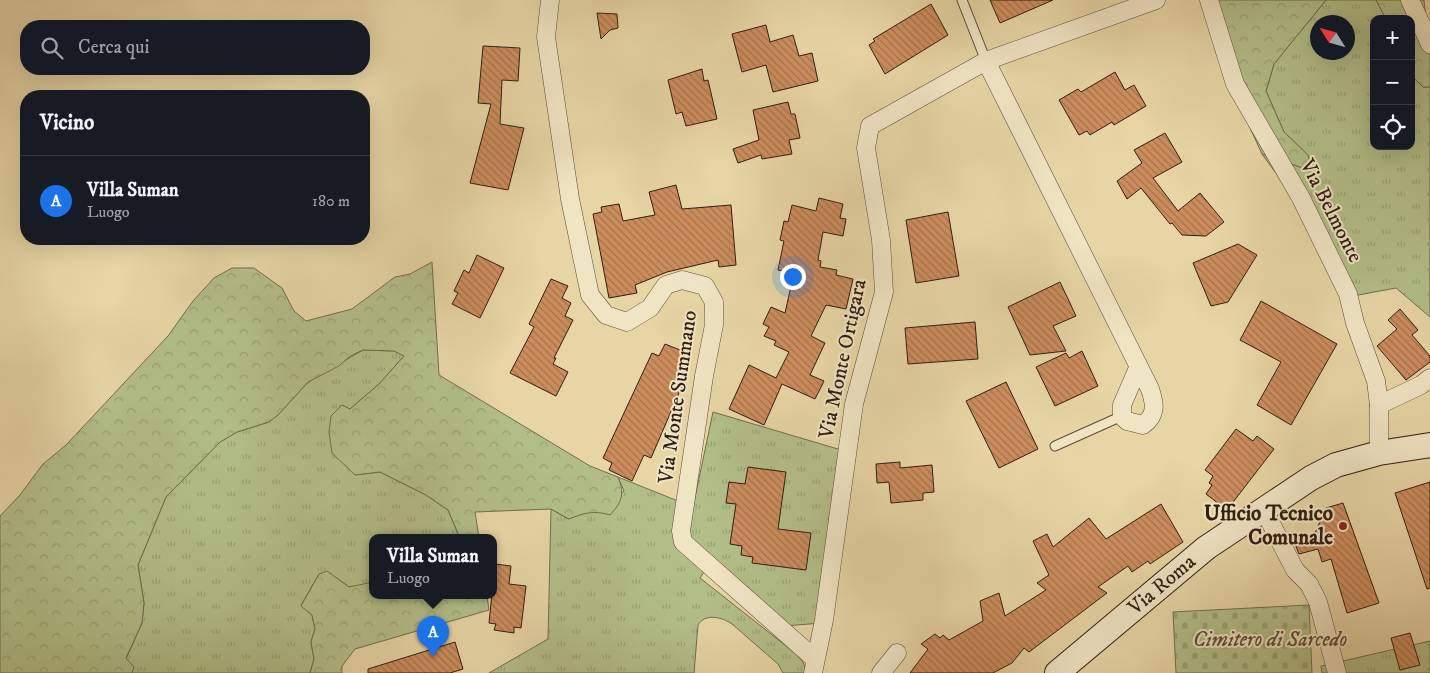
<!DOCTYPE html>
<html lang="it">
<meta charset="utf-8">
<style>
body{margin:0;font-family:"IM FELL DW Pica",serif;background:#20242c;color:#f1f3f6}
.controls{position:absolute;right:15px;top:15px;display:grid;overflow:hidden;border-radius:10px;box-shadow:0 5px 20px #0002}
.controls button{width:45px;height:45px;display:grid;place-items:center;padding:0;border:0;border-bottom:1px solid #363941;background:#171b24;color:#f1f3f6;font:25px sans-serif}
.compass{position:absolute;left:1310px;top:15px;width:45px;height:45px;border-radius:50%;background:#171b24;box-shadow:0 5px 20px #0002;rotate:307deg}
.you{position:absolute;left:792px;top:276px;width:18px;height:18px;margin:-12px;border:4px solid #fff;border-radius:50%;background:#1a73e8;box-shadow:0 0 0 8px #1a73e833}
.badge{display:grid;place-items:center;width:32px;height:32px;border-radius:50%;background:#1a73e8;color:#fff;font-size:16px;font-weight:700}
.pin{position:absolute;translate:-50% -41px;filter:drop-shadow(0 1px 2px #0008)}
.pin::after{content:'';position:absolute;top:26px;width:18px;height:15px;background:inherit;clip-path:polygon(0 0,100% 0,50% 100%)}
.popup{position:absolute;left:369px;top:534px;width:128px;height:65px;box-sizing:border-box;display:grid;place-content:center;border-radius:10px;background:#171b24;filter:drop-shadow(0 1px 4px #0005);font-size:16px;white-space:nowrap;color:#9ea1a6}
.popup b{font-size:19px;color:#f1f3f6}
.popup::after{content:'';position:absolute;left:50%;top:100%;margin-left:-10px;border:10px solid transparent;border-top-color:#171b24}
.list{margin:0;padding:0;list-style:none}
h2{display:flex;justify-content:space-between;align-items:center;height:65px;margin:0;padding:0 20px;font-size:21px}
h2 small{font-size:16px;font-weight:400;color:#9ea1a6}
.list li{display:grid;grid-template-columns:32px 1fr auto;gap:15px;align-items:center;box-sizing:border-box;height:90px;padding:0 20px;border-top:1px solid #363941}
.list b{display:block;font-size:19px;white-space:nowrap}
.list p{margin:0;font-size:16px;white-space:nowrap;color:#9ea1a6}
.list em{font-size:16px;font-style:normal;color:#9ea1a6}
.icon{flex:none;width:28px;height:28px;fill:none;stroke:currentColor;stroke-width:2;stroke-linecap:round;stroke-linejoin:round}
.map{position:relative;flex:none;width:1430px;height:673px;overflow:hidden}
.search{position:absolute;background:#171b24;box-shadow:0 5px 20px #0002;left:20px;top:20px;width:350px;height:55px;display:flex;align-items:center;gap:12px;box-sizing:border-box;padding:0 18px;border-radius:20px;color:#9ea1a6;font-size:19px}
.panel{position:absolute;background:#171b24;box-shadow:0 5px 20px #0002;left:20px;top:90px;width:350px;height:155px;border-radius:20px}
.map>svg:first-child{display:block}
</style>
<div class="map">
<svg width="1430" height="673" viewBox="0 0 1430 673">
<defs>
<pattern id="grass-tufts" width="24" height="20" patternUnits="userSpaceOnUse" patternTransform="scale(1.25)"><rect width="24" height="20" fill="#b2be88"/><path d="M3 7l-1-3M5 7V3M7 7l1-3M15 17l-1-3M17 17v-4M19 17l1-3" fill="none" stroke="#99a374"/></pattern>
<pattern id="forest-crowns" width="20" height="18" patternUnits="userSpaceOnUse" patternTransform="scale(1.25)"><rect width="20" height="18" fill="#b2be88"/><path d="M2 6a3 3 0 1 1 6 0M12 15a3 3 0 1 1 6 0" fill="none" stroke="#99a374"/></pattern>
<pattern id="cemetery-stones" width="16" height="16" patternUnits="userSpaceOnUse" patternTransform="scale(1.25)"><rect width="16" height="16" fill="#b2be88"/><path d="M2 7V4a2 2 0 0 1 4 0v3zM10 15v-3a2 2 0 0 1 4 0v3z" fill="#99a374"/></pattern>
<pattern id="building-back-hatch" width="6" height="6" patternUnits="userSpaceOnUse" patternTransform="scale(1.25)"><rect width="6" height="6" fill="#cc8d5d"/><path d="M-1 5l2 2M0 0l6 6M5-1l2 2" fill="none" stroke="#a6734b"/></pattern>
</defs>
<rect width="100%" height="100%" fill="#e7d5a4"/>
<filter id="stains"><feTurbulence type="fractalNoise" baseFrequency=".004" numOctaves="4"/><feColorMatrix values="0 0 0 0 .2 0 0 0 0 .09 0 0 0 0 .02 0 0 0 .5 -.17"/></filter>
<radialGradient id="worn" r=".72"><stop offset=".6" stop-color="#630" stop-opacity="0"/><stop offset="1" stop-color="#630" stop-opacity=".3"/></radialGradient>
<g fill="url(#grass-tufts)" stroke="#716e4c" fill-rule="evenodd">
<path d="M1326,0H1376L1386,19H1374V146H1411V75L1423,87H1430V317L1396,288L1353,296L1324,239L1262,154L1306,169L1308,155L1284,132L1266,91L1274,64ZM1318,22H1348V52H1318Z"/>
<polygon points="363,350 394,351 404,356 379,384 350,409 342,405 355,475 380,472 426,495 448,510 459,536 458,538 373,538 371,584 349,587 337,578 319,574 301,605 312,615 315,629 311,642 314,659 310,673 132,673 133,667 126,659 142,623 144,603 138,565 166,497 220,442 237,432 269,422 279,414 308,382"/>
<path d="M713,412L848,452L822,623L784,626L712,560L700,578L795,653L803,662L807,673H783L778,664L732,624C722,617 705,613 698,625L694,673H489L548,639L551,509L568,519L589,511H597L624,491L618,477L693,507Z"/>
<polygon points="1430,641 1430,673 1322,673 1321,666"/>
</g>
<g fill="url(#forest-crowns)" stroke="#716e4c">
<polygon points="1218,0 1326,0 1274,64 1266,91 1284,132 1308,155 1310,162 1306,169 1262,154 1240,106"/>
<polygon points="1376,0 1424,0 1426,19 1430,25 1430,87 1423,87 1411,75 1411,19 1386,19"/>
<path d="M432,262L439,375L590,466L618,477C625,494 622,502 610,515C593,510 584,513 569,519L551,509L475,512L479,538H458L459,536L448,510L426,495L380,472L355,475L332,453L329,432L331,416L342,405L350,409L379,384L404,356L394,351L363,350L350,356L339,366L308,382L279,414L269,422L237,432L220,442L166,497L138,565L144,603L142,623L126,658L134,667L132,673H0V516L20,495L43,464L66,445L168,336L193,301L214,278L232,268H254L282,288L294,311L306,321L352,309L395,277L410,274Z"/>
<polygon points="327,571 349,587 373,582 373,596 487,596 489,610 355,649 342,666 342,673 310,673 314,659 311,642 315,629 312,615 301,606 319,574"/>
</g>
<polygon fill="url(#cemetery-stones)" stroke="#716e4c" points="1309,605 1312,673 1176,673 1173,612"/>
<g fill="url(#building-back-hatch)" stroke="#301d11">
<polygon points="990,0 1053,0 1000,23"/>
<polygon points="931,4 948,35 885,74 869,45 875,41 873,39"/>
<polygon points="597,13 617,14 618,28 610,30 601,39"/>
<polygon points="766,25 770,42 793,35 799,56 812,53 818,81 773,92 766,65 742,72 732,34"/>
<polygon points="483,46 520,48 518,81 502,80 500,124 524,128 508,190 470,183 491,104 478,103"/>
<polygon points="702,69 704,81 708,80 717,119 686,126 682,112 676,114 668,80"/>
<polygon points="1115,72 1125,90 1134,85 1146,106 1114,125 1112,122 1090,135 1087,131 1079,135 1059,100 1078,89 1081,92"/>
<polygon points="788,102 791,114 795,114 800,138 789,140 792,154 762,159 761,155 738,163 733,149 759,140 753,110"/>
<polygon points="1165,133 1182,162 1153,178 1178,211 1200,193 1224,222 1206,236 1182,235 1172,223 1170,224 1141,188 1127,199 1117,181 1142,163 1134,150"/>
<polygon points="676,185 682,209 731,205 736,265 719,267 718,260 667,272 635,285 637,293 609,298 593,214 602,212 601,207 619,204 623,221 655,215 649,192"/>
<polygon points="819,198 843,204 840,218 846,219 843,236 823,232 818,260 821,261 820,267 837,270 836,275 853,279 846,309 826,305 811,336 825,343 810,375 824,381 815,399 782,384 764,425 729,409 749,365 776,378 789,352 774,345 776,341 764,336 769,327 763,324 771,307 785,313 794,273 778,270 784,241 780,240 784,221 788,222 792,205 816,211"/>
<polygon points="948,212 959,276 916,283 906,220"/>
<polygon points="1238,244 1257,255 1228,302 1211,306 1193,263"/>
<polygon points="477,255 504,268 480,318 452,304 458,293 454,291 464,270 469,273"/>
<polygon points="551,279 568,286 562,298 571,303 565,316 573,320 554,358 556,358 553,364 568,372 556,396 510,373 534,327 529,324"/>
<polygon points="1060,282 1076,316 1053,326 1066,351 1030,355 1008,307"/>
<polygon points="1261,301 1337,344 1291,425 1257,405 1281,362 1240,340"/>
<polygon points="1400,309 1418,330 1412,335 1430,356 1430,362 1406,380 1377,346 1397,329 1388,320"/>
<polygon points="975,322 978,359 908,364 905,328"/>
<polygon points="665,344 685,352 680,362 686,365 678,384 682,386 651,458 644,455 632,481 609,470 612,463 603,458 652,353 659,356"/>
<polygon points="1082,351 1098,386 1055,406 1036,367 1066,353 1069,358"/>
<polygon points="1006,382 1038,449 999,468 966,401"/>
<polygon points="1236,429 1253,441 1257,436 1274,449 1227,510 1206,494 1212,485 1209,483 1213,476 1205,470"/>
<polygon points="900,462 900,468 932,465 934,492 923,493 923,500 891,503 889,482 877,483 876,464"/>
<polygon points="748,467 786,472 778,529 811,533 806,570 752,563 753,557 741,555 742,546 730,544 736,504 726,503 729,482 745,484"/>
<polygon points="1430,482 1430,588 1427,589 1395,493"/>
<polygon points="1343,503 1379,603 1347,613 1331,559 1322,562 1318,549 1299,554 1293,539 1315,533 1326,508"/>
<polygon points="1161,504 1183,542 1150,564 1148,561 1132,572 1128,566 1098,587 1107,593 1029,652 1024,648 1012,663 993,673 910,673 928,649 921,644 935,634 940,638 943,635 949,640 983,621 980,601 999,593 1005,616 1046,590 1037,583 1049,575 1033,541 1047,534 1053,547 1089,518 1106,539"/>
<polygon points="495,564 511,566 509,584 526,586 521,628 514,627 514,633 494,630 496,624 489,623"/>
<polygon points="1410,633 1420,665 1400,670 1391,638"/>
<polygon points="455,642 463,669 450,673 368,673 368,669"/>
</g>
<g fill="none" stroke-linecap="round" stroke-linejoin="round">
<defs>
<g id="lane">
<polyline points="962,0 986,61"/>
<polyline points="1055,446 1122,416"/>
</g>
<g id="street">
<polyline points="550,0 546,37 570,199 590,295 606,315 627,322 650,308 666,285 682,280 705,286 714,302 714,325 704,376 681,531 683,542 815,659"/>
<polyline points="1209,0 1235,84 1301,198 1348,294 1355,323 1376,381 1379,405 1379,453"/>
<polyline points="1410,0 1430,44"/>
<path d="M986,61L1150,389C1155,404 1157,415 1143,425L1127,421L1122,416V405L1138,368"/>
<polyline points="1379,405 1421,385 1430,378"/>
<polyline points="1263,508 1295,570 1309,584 1318,602 1337,673"/>
<polyline points="813,673 824,620 854,404 884,292 881,240 866,148 870,126 986,61 1156,0"/>
<polyline points="881,673 897,653"/>
</g>
<polyline id="secondary" points="1057,673 1206,548 1311,478 1336,465 1379,453 1430,445"/>
</defs>
<use href="#lane" stroke="#5e4b36" stroke-width="11"/>
<use href="#street" stroke="#5e4b36" stroke-width="19"/>
<use href="#secondary" stroke="#301d11" stroke-width="26"/>
<use href="#lane" stroke="#efe4c4" stroke-width="9"/>
<use href="#street" stroke="#efe4c4" stroke-width="18"/>
<use href="#secondary" stroke="#efe4c4" stroke-width="24"/>
</g>
<circle fill="#8f2418" stroke="#efe4c4" stroke-width="2" cx="1343" cy="526" r="5"/>
<g text-anchor="middle" dominant-baseline="central" stroke-width="4" stroke-linejoin="round" paint-order="stroke">
<g font-size="21" fill="#301d11" stroke="#efe4c4">
<text transform="translate(1331 211) rotate(63)">Via Belmonte</text>
<text transform="translate(843 359) rotate(-78)">Via Monte Ortigara</text>
<text transform="translate(678 397) rotate(-82)">Via Monte Summano</text>
<text transform="translate(1162 585) rotate(-40)">Via Roma</text>
</g>
<g font-size="21" font-weight="bold" fill="#301d11" stroke="#efe4c4" text-anchor="end">
<text x="1333" y="514">Ufficio Tecnico<tspan x="1333" dy="24">Comunale</tspan></text>
</g>
<g font-size="21" font-style="italic" fill="#574d35" stroke="#efe4c4">
<text x="1270" y="640">Cimitero di Sarcedo</text>
</g>
</g>
<rect width="100%" height="100%" filter="url(#stains)"/>
<rect width="100%" height="100%" fill="url(#worn)"/>
</svg>
<div class="controls">
<button>+</button>
<button>−</button>
<button><svg class="icon" aria-label="locate" viewBox="0 0 24 24"><circle cx="12" cy="12" r="6"/><path d="M12 2v4M12 18v4M2 12h4M18 12h4"/></svg></button>
</div>
<svg class="compass" viewBox="-18 -18 36 36"><path d="M0-13l5 13h-10z" fill="#e53935"/><path d="M0 13l5-13h-10z" fill="#9ea1a6"/></svg>
<div class="you"></div>
<div class="pin badge" style="left:433px;top:657px">A</div>
<div class="popup"><b>Villa Suman</b>Luogo</div>
<div class="search"><svg class="icon" aria-label="search" viewBox="0 0 24 24"><circle cx="10" cy="10" r="6"/><path d="M15 15l6 6"/></svg>Cerca qui</div>
<section class="panel">
<h2>Vicino<small></small></h2>
<ul class="list">
<li><span class="badge">A</span><div><b>Villa Suman</b><p>Luogo</p></div><em>180 m</em></li>
</ul>
</section>
</div>
